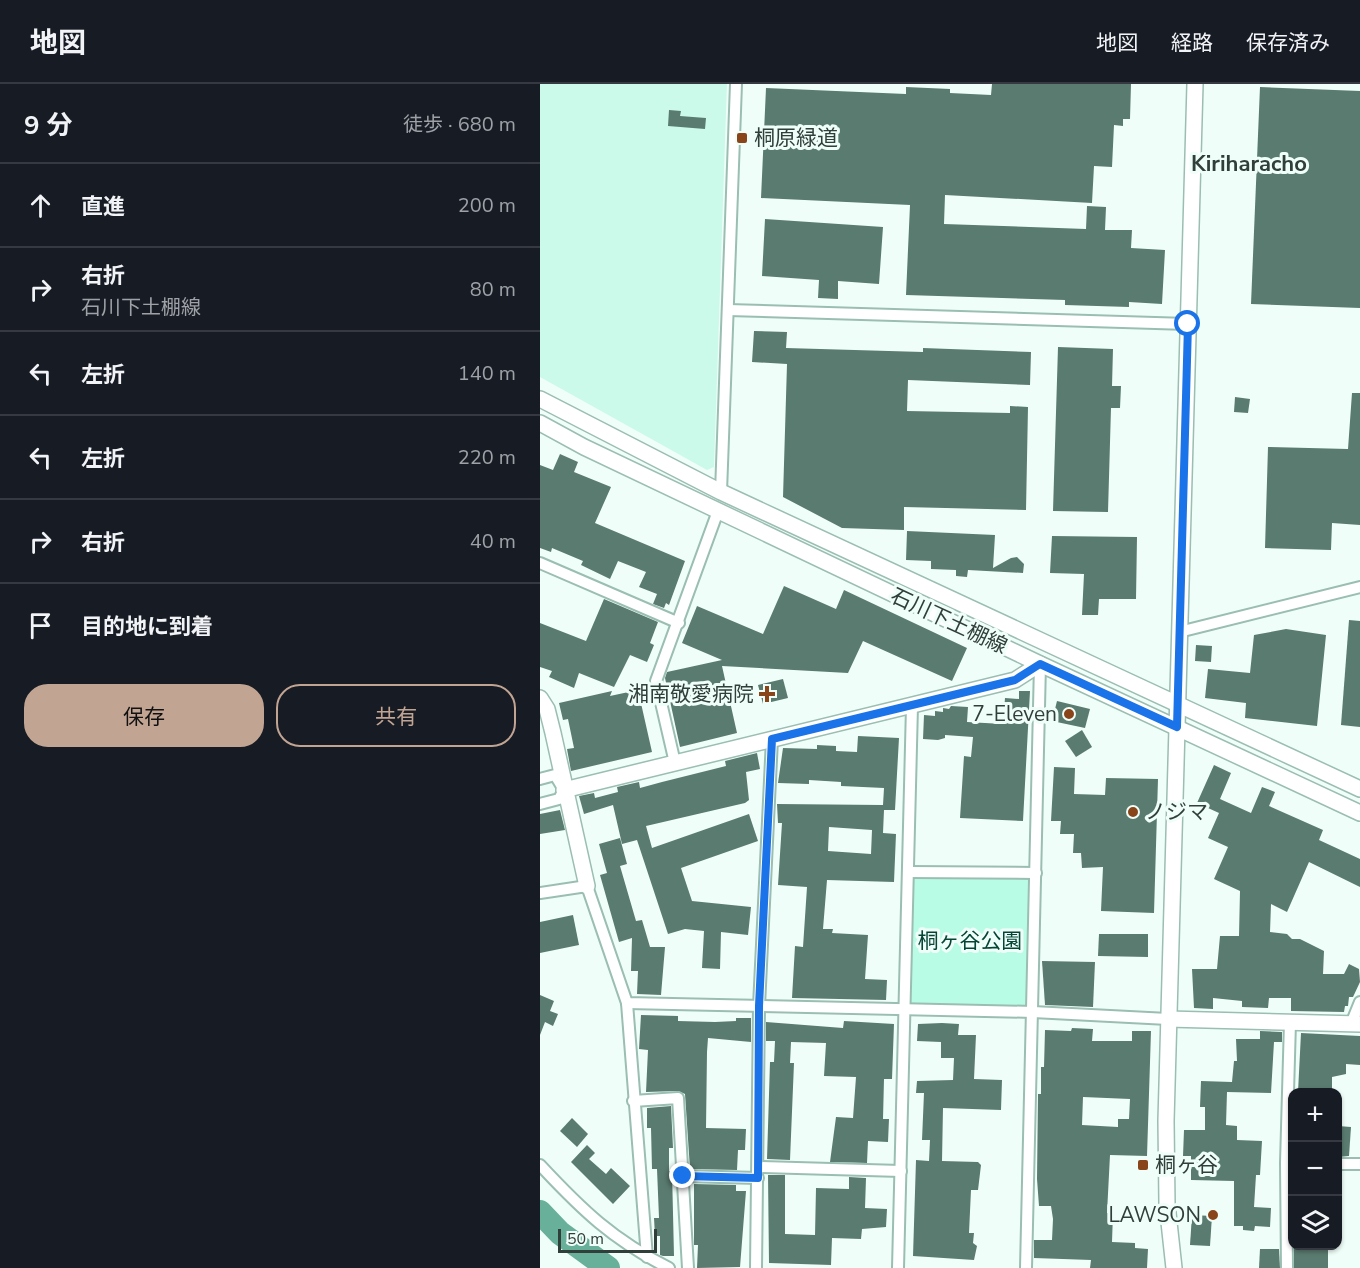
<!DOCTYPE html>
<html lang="ja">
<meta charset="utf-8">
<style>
body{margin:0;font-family:"Nunito Sans","Noto Sans JP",sans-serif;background:#20242c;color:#f1f3f6}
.controls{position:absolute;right:18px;bottom:18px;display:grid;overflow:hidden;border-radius:12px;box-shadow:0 2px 4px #0004}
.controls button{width:54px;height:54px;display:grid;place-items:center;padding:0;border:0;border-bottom:2px solid #363941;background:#171b24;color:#f1f3f6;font:30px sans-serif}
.scale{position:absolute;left:18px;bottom:15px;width:99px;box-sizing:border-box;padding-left:6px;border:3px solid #313f3a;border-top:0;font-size:16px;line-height:21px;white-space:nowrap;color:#313f3a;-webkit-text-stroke:4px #f0fef9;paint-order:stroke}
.stop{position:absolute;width:18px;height:18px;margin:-14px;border:4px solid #1a73e8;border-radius:50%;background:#fff}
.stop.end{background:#1a73e8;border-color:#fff;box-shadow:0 2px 6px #0008}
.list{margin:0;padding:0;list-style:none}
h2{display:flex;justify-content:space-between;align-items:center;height:78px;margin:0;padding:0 24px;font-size:26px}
h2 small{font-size:20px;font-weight:400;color:#9ea1a6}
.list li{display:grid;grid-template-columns:39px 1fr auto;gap:18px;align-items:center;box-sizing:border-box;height:84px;padding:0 24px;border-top:2px solid #363941}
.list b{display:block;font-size:22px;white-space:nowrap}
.list p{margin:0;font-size:20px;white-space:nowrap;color:#9ea1a6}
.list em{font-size:20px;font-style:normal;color:#9ea1a6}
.actions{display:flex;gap:12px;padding:18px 24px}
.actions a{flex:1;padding:14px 0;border:2px solid #c2a493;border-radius:24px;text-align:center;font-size:21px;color:#c2a493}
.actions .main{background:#c2a493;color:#111}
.icon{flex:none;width:33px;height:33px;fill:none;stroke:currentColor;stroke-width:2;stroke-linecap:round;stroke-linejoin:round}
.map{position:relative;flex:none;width:820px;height:1184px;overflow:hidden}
header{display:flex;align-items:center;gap:36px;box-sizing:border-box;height:84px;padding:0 30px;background:#171b24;border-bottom:2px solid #363941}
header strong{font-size:28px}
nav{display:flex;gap:33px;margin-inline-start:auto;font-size:21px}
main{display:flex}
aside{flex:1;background:#171b24}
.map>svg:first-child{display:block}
</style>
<header>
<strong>地図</strong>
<nav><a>地図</a><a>経路</a><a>保存済み</a></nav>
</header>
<main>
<aside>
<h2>9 分<small>徒歩 · 680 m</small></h2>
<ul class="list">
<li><svg class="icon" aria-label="ahead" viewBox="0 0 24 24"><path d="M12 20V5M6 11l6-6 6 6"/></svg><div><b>直進</b></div><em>200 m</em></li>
<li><svg class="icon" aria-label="right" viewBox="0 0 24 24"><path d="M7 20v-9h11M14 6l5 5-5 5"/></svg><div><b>右折</b><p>石川下土棚線</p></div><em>80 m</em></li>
<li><svg class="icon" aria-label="left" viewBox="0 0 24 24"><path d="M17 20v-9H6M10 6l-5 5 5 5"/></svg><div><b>左折</b></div><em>140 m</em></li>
<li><svg class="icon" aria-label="left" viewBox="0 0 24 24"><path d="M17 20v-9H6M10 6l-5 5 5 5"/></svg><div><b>左折</b></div><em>220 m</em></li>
<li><svg class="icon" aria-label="right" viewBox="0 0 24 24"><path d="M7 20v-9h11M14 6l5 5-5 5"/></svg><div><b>右折</b></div><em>40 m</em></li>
<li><svg class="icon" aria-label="arrive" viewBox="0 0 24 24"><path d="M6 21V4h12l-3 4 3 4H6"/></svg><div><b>目的地に到着</b></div></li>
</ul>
<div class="actions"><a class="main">保存</a><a>共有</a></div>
</aside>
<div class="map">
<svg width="820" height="1184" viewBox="0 0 820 1184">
<rect width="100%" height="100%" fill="#f0fef9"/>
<polygon fill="#ccfaea" points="0,0 187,0 174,383 167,386 0,293"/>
<polygon fill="#b9fce6" points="369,788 496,789 493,928 363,926"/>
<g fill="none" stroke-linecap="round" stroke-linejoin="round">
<polyline stroke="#69b09a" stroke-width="24" points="0,1128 20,1149 68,1184"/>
</g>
<g fill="#5a7b70" fill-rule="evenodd">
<polygon points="452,0 591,0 590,35 583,35 583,42 574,41 572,83 554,82 552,119 405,111 404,140 546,145 547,122 566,123 565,146 592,146 591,164 625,166 622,220 589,218 589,223 525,221 525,216 366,211 370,121 221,114 226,4 366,10 366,3 410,5 410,9 451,11"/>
<polygon points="720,3 820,7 820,224 711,220"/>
<polygon points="129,26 141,27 140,32 166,34 165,45 128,42"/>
<polygon points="225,135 343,143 339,200 298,197 298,215 278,214 279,196 222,192"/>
<polygon points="214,247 247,248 246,264 383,268 383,264 491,268 490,301 368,296 367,327 470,329 470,322 488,323 486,426 364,423 364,446 302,444 243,413 247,280 212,278"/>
<polygon points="518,263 573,265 572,302 581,302 580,324 571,324 568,428 513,427"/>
<polygon points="812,309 820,309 820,441 792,439 791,466 725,464 728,363 808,365"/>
<polygon points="695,313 710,315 708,329 694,328"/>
<polygon points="20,370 38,378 34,388 71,403 55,439 145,477 129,521 126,519 124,524 113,520 117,510 99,503 106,488 78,477 70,495 41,481 43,477 12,464 11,468 0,464 0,381 13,386"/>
<polygon points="367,447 455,451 453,484 471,474 477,473 484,480 483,489 428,486 427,493 416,492 416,486 391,485 391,477 366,476"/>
<polygon points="512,452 597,453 596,515 559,515 558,531 542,531 544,490 510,489"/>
<polygon points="244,502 296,525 304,506 427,564 412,597 323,557 308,589 182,582 197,649 140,663 125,594 127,588 182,576 142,559 157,522 223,550"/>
<polygon points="64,515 118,538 110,559 114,561 107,578 90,571 74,603 39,589 34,604 9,593 12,587 0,583 0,539 46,557"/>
<polygon points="809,536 820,537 820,643 801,641"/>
<polygon points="746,545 786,551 777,642 705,634 706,619 665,614 668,585 710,589 714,551"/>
<polygon points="656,561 672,562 671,578 655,577"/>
<polygon points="243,595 248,614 223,620 218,601"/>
<polygon points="98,606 112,668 31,687 27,665 34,664 28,635 23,636 19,619 72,607 70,612"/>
<polygon points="479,607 490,607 483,737 420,734 424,672 431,673 433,653 405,651 405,654 398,656 383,655 384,631 395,632 395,627 403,628 403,624 409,625 411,622 428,623 427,638 463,640 465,614 479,615"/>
<polygon points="517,617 550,625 545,644 512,637"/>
<polygon points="542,646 552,663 536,673 525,657"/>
<path d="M318,652L359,654L355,726H344L343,749L356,750L354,798L287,796L283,845H293L292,849L328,851L325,895L347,896L346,916L252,914L255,862L263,863L267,803L238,801L242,739H238L237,720L343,721L344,704L301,702V698L269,696V700L238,699L243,664L277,665V661L296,662V667L317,668ZM289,743L332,746L331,770L288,767Z"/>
<polygon points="217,669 220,685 206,688 209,716 205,719 106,742 112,764 209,730 218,757 141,784 152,817 211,823 208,851 181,848 180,885 162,884 164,847 145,845 128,850 97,756 82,760 73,721 44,730 39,712 54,709 55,714 78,708 77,703 99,698 100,704 122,698 186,682 185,677"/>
<polygon points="674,681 691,689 680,715 711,729 722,703 735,708 729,722 783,746 779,756 820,775 820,803 769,778 747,828 731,820 730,848 747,850 752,855 760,855 784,867 783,890 804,890 809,880 819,885 820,898 813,913 809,913 808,922 805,922 804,928 751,927 751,914 729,914 728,924 702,923 702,917 673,914 673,925 654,924 652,885 677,885 680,852 699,852 700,807 674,795 688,763 668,754 679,729 657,719"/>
<polygon points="514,683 535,684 534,710 565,711 566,694 618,695 614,829 561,827 563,783 542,784 541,769 533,769 534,750 520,750 521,737 511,737"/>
<polygon points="20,726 25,746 0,750 0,730"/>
<polygon points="80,754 87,780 80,782 96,837 102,836 110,863 125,863 121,911 97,910 98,887 91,887 92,854 79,858 60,791 67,789 59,760"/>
<polygon points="33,831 39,861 0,869 0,838"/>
<polygon points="559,850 608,850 608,873 558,872"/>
<polygon points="502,877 555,878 553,923 505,921"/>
<polygon points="0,911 14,917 10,927 18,930 13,942 5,938 0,951"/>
<polygon points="101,931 138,932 138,937 175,938 196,937 196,934 211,934 211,958 168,954 167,968 166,1044 206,1045 205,1066 198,1066 197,1086 150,1085 145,1010 138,1007 106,1008 108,966 99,965"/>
<polygon points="304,937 354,940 352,995 344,995 343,1035 349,1035 348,1058 328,1057 327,1079 290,1078 296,1033 313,1034 316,993 284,992 286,959 251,958 250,979 254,979 250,1076 227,1075 230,978 234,978 235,957 226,957 226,938 303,944"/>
<polygon points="402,939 419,940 418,951 436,951 434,995 462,996 461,1026 403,1024 402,1077 438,1078 441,1081 438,1106 431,1106 429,1149 434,1149 433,1159 437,1162 434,1176 373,1172 376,1076 389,1077 390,1056 382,1056 384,1009 376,1009 377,997 413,996 414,974 401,974 401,958 377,957 378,940"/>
<path d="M532,944L553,945L552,957H592V947H611L607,1072L570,1071L567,1129H573L572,1158L595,1159V1164L608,1165L607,1184H550L551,1176L494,1174V1156H512L513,1135L511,1122H499L497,1095L498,1010H501V983H504L505,946L531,947ZM543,1013L590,1015L589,1035H578V1043L542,1041Z"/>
<polygon points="720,947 742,948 742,958 734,958 731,1009 687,1008 686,1041 697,1042 697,1056 722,1057 720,1091 716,1091 714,1123 731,1124 730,1143 715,1142 714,1147 703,1146 703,1142 694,1142 694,1097 651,1096 651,1072 643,1072 644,1046 665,1046 665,1023 660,1023 661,997 692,998 694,977 697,977 696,955 720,955"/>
<polygon points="761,949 820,952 820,981 806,980 806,990 792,993 792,1008 758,1008"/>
<polygon points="131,1022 133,1064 129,1064 129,1087 132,1087 134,1172 123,1172 120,1171 120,1152 115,1152 114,1134 119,1134 117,1085 112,1085 111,1044 107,1044 107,1024"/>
<polygon points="32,1034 48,1050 37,1063 20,1047"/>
<polygon points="798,1042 811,1043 809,1072 798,1073"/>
<polygon points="47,1061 55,1069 49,1075 66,1090 71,1084 90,1102 73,1120 31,1078"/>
<polygon points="228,1091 245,1091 245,1150 275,1151 276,1104 309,1105 309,1093 326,1094 325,1124 347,1125 346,1143 322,1145 321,1155 292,1154 291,1181 229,1179"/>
<polygon points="154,1100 196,1101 196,1107 206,1107 200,1183 157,1184 158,1161 154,1161"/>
<polygon points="652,1131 672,1132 670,1162 650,1161"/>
<rect x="754" y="1161" width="34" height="23"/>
<polygon points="720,1165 739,1165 740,1184 719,1184"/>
</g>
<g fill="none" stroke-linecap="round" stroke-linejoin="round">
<defs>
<g id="street">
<polyline points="188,226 648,240"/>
<polyline points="181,408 196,0"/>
<polyline points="0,479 139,539"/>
<polyline points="639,548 820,503"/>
<polyline points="135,679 116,597 178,427"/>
<polyline points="0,695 15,691 24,706 19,715 0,720"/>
<polyline points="369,788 496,789"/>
<polyline points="0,809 47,802 87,919 493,928 628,935"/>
<polyline points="87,919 107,1173"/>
<polyline points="811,940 820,918"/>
<polyline points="93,1017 138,1014 148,1184"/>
<polyline points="798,1080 820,1080"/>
<path d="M0,1081C42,1126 73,1156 129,1184"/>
<polyline points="218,1083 361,1087"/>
<polyline points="143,1092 218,1094"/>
<polyline points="216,1184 219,922 232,655"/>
<polyline points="358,1184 372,622"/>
<polyline points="486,1184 500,580"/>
<polyline points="747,1184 746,1079 750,938"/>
</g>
<g id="secondary">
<polyline points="0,315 181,408 820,705"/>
<polyline points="0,339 44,363 500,580 820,729"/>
<polyline points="0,614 7,625 13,649 47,802"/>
<polyline points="24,706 475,596 500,580"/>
<polyline points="628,935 820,940"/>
<polyline points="634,1184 627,1120 626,1037 655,0"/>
</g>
</defs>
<use href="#street" stroke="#9bbeb2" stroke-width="14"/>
<use href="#secondary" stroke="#9bbeb2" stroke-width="18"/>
<use href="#street" stroke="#fff" stroke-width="10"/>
<use href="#secondary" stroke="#fff" stroke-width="15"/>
</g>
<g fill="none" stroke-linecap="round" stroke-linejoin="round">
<polyline stroke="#1a73e8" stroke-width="8" points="143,1092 218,1094 219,922 232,655 475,596 500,580 637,643 648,240"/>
</g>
<g fill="#894419" stroke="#f0fef9" stroke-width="2">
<rect x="196" y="48" width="12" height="12" rx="3"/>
<path d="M224 601h6v6h6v6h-6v6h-6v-6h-6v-6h6z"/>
<circle cx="529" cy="630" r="6"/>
<circle cx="593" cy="728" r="6"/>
<rect x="597" y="1075" width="12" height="12" rx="3"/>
<circle cx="673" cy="1131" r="6"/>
</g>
<g text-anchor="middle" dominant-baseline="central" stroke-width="6" stroke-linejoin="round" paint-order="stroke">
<g font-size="21" fill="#313f3a" stroke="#f0fef9" text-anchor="start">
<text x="214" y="54">桐原緑道</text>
<text x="214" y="610" text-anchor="end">湘南敬愛病院</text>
<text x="517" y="630" text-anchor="end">7-Eleven</text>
<text x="605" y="728">ノジマ</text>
<text x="615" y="1081">桐ヶ谷</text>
<text x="661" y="1131" text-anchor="end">LAWSON</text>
</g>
<g font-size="21" fill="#313f3a" stroke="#f0fef9">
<text transform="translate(409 537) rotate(25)">石川下土棚線</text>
</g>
<g font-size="21" fill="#044536" stroke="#f0fef9">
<text x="430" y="857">桐ヶ谷公園</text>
</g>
<g font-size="22" font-weight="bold" fill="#313f3a" stroke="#f0fef9">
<text x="709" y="80">Kiriharacho</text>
</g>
</g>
</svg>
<div class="controls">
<button>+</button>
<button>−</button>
<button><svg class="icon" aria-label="layers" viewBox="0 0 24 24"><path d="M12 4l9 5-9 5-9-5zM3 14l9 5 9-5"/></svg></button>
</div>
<div class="scale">50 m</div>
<div class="stop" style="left:648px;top:240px"></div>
<div class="stop end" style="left:143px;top:1092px"></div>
</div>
</main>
